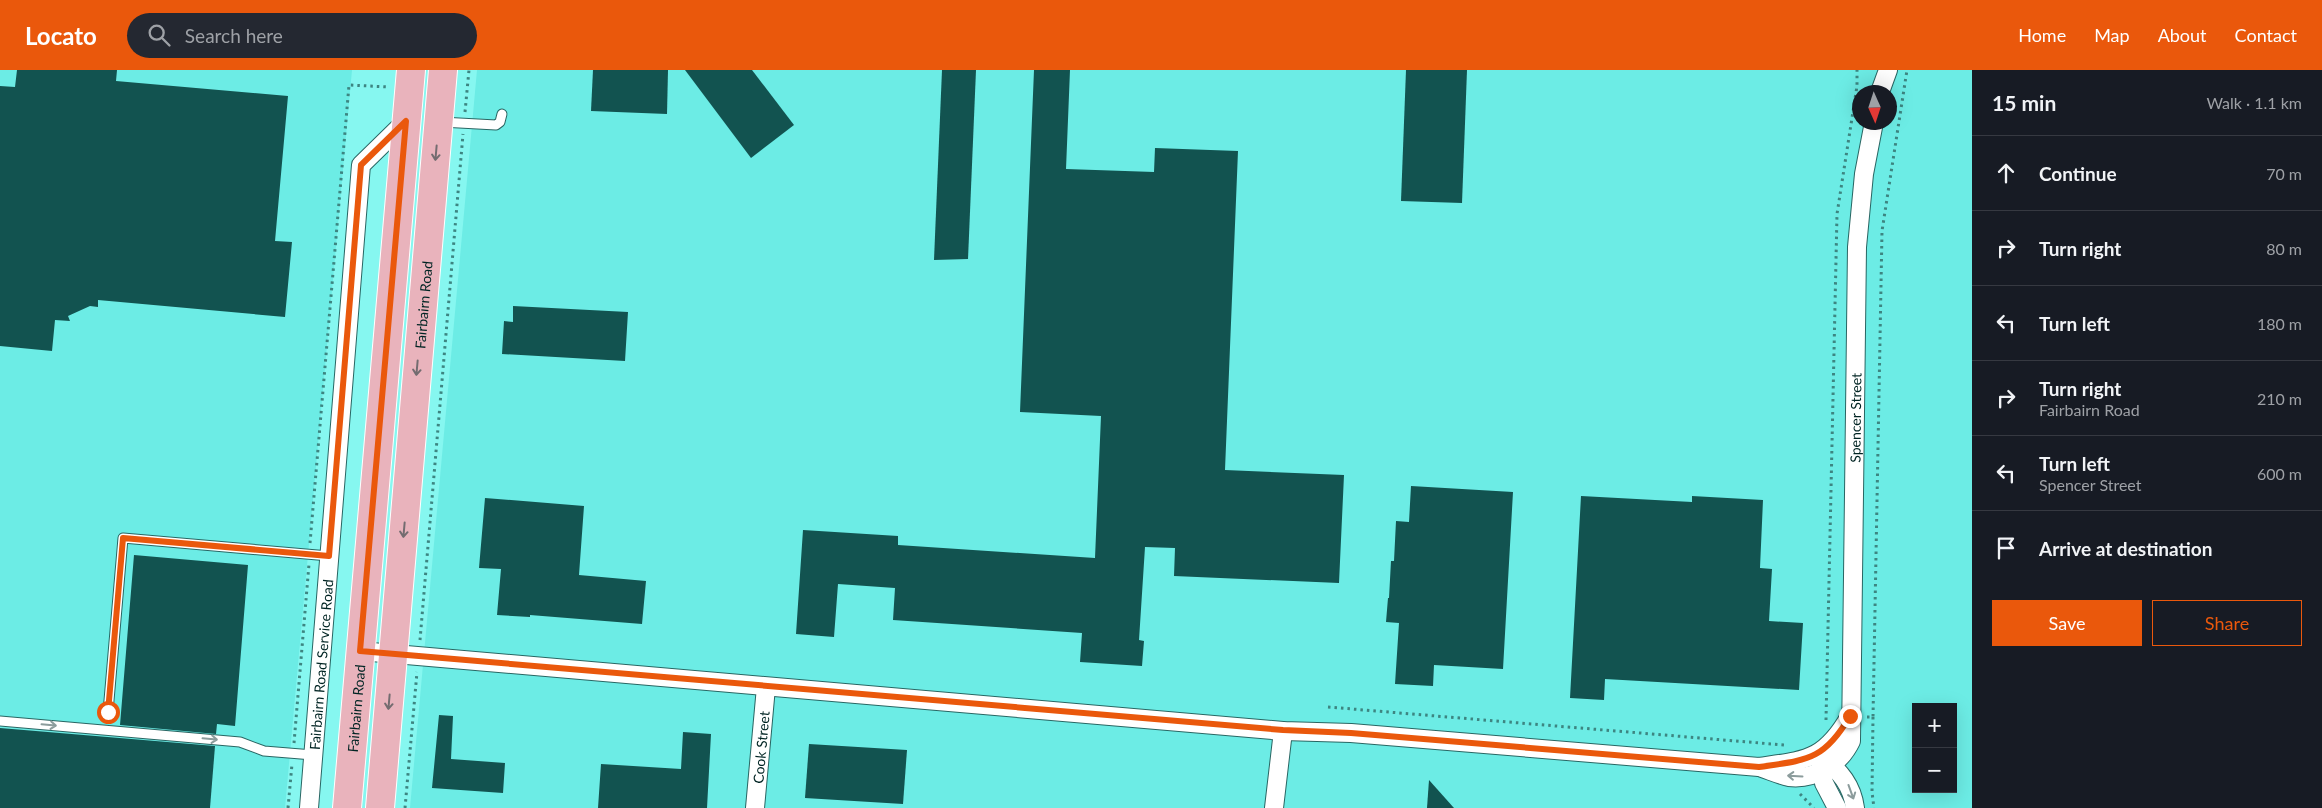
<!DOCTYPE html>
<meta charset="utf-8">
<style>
body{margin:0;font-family:Lato,sans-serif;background:#242831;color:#f1f3f6}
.controls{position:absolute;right:15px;bottom:15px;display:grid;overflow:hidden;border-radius:0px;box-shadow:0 5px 20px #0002}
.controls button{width:45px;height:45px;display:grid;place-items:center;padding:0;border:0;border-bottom:1px solid #363941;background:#171b24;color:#f1f3f6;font:25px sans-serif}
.compass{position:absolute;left:1852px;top:15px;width:45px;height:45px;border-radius:50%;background:#171b24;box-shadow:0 5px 20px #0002;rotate:177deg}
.stop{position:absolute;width:15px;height:15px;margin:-11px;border:4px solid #ea580c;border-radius:50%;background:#fff}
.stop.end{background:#ea580c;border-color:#fff;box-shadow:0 1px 5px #0008}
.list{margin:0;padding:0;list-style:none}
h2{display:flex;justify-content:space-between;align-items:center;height:65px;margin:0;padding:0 20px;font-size:21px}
h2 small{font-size:16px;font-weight:400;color:#9ea1a6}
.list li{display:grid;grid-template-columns:32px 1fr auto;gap:15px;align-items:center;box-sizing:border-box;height:75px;padding:0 20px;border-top:1px solid #363941}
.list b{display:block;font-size:19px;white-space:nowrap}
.list p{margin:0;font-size:16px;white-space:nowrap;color:#9ea1a6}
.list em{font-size:16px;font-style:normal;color:#9ea1a6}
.actions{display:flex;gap:10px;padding:15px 20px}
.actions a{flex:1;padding:11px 0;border:1px solid #ea580c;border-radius:0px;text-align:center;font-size:18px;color:#ea580c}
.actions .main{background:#ea580c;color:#fff}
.icon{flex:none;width:28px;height:28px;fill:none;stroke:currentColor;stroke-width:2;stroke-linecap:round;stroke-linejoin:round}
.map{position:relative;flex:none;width:1972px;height:738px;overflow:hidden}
header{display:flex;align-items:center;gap:30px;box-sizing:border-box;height:70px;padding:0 25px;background:#ea580c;color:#fff}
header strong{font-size:24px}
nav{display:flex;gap:28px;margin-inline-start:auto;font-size:18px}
.search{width:350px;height:45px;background:#242831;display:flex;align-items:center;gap:12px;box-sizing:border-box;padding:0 18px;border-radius:28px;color:#9ea1a6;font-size:19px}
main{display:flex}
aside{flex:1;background:#171b24}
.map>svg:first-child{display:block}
</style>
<header>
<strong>Locato</strong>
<div class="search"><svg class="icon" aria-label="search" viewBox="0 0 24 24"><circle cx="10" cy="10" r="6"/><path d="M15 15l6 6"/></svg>Search here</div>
<nav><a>Home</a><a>Map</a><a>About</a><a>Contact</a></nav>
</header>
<main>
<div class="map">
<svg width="1972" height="738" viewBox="0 0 1972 738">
<rect width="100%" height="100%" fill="#86f7f0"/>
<g fill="#6cece5" fill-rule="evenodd">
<polygon points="0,0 352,0 285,738 0,738"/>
<path d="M477,0H1972V738H410ZM1860,22H1890V52H1860ZM1916,637H1953V719H1916Z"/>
</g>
<g fill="#125350">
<polygon points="17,0 117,0 116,11 288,26 275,171 292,172 285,247 98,230 98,237 90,236 68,246 70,251 55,250 52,281 0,276 0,16 15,17"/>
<polygon points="593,0 668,0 667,44 591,41"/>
<polygon points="685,0 752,0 794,55 751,88"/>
<polygon points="942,0 976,0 968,189 934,190"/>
<polygon points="1034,0 1070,0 1066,99 1154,102 1155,78 1238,81 1225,400 1344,405 1339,513 1174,506 1175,478 1145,477 1139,570 1144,571 1142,596 1080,592 1082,563 893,550 895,518 838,514 834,567 796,564 803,460 898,466 898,475 1095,488 1101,346 1020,342"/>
<polygon points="1406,0 1467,0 1462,133 1401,131"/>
<polygon points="513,236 628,242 625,291 502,284 504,251 513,252"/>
<polygon points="1411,416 1513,422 1503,599 1434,595 1433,616 1395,614 1399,553 1386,552 1388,528 1389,528 1391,491 1394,491 1396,451 1409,452"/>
<polygon points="1581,426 1692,432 1692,426 1763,430 1760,498 1772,499 1769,551 1803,553 1799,620 1605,609 1604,630 1570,628"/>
<polygon points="485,428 584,436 579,505 646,511 642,554 530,545 530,547 497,545 501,499 479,498"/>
<polygon points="134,485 248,495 235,656 217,654 216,664 120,655"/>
<polygon points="439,645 453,646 451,689 505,693 503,723 432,718"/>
<polygon points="0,658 215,676 210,738 0,738"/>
<polygon points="683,662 711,664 707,738 598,738 601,694 681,699"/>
<polygon points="809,674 907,680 903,734 805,728"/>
<polygon points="1429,710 1454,738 1427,738"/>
</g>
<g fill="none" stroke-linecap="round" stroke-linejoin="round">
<defs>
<g id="lane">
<polyline points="441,52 496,55 500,52 502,44"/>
<polyline points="108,642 123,468 329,486"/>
<polyline points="0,651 240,672 264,681 313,685"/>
</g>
<g id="street">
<polyline points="1880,22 1888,0"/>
<path d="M360,581L1283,661L1351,663L1759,697C1806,690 1824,691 1850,646"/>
<path d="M1823,687C1840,702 1852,715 1855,738"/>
<polyline points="1820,691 1824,713 1837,738"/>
<path id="s1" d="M1762,698C1771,701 1780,705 1789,707C1815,710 1840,694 1851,671L1857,177L1864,104L1874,52"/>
<path id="s2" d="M309,738L361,95L406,51"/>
<path id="s3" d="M755,738L766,617"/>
<polyline points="1274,738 1283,661"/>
</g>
<g id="primary">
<path id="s4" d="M347,738L411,0"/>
<path id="s5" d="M380,738L443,0"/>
</g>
</defs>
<use href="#lane" stroke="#296663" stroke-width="11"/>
<use href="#street" stroke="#296663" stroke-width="20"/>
<use href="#primary" stroke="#fff" stroke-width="30"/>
<g stroke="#3d8581" stroke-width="3" stroke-dasharray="2.5 4" stroke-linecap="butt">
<polyline points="465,42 469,0"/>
<polyline points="310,473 349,15 389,17"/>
<polyline points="420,570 463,64"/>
<polyline points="1328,637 1784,675"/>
<polyline points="1867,647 1873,647 1882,161 1907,0"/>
<polyline points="1873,647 1872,722 1874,738"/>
<polyline points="1826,650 1837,144 1857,16 1857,0"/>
<polyline points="294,673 309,494"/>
<polyline points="1800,724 1814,738"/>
<polyline points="288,738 292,694"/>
<polyline points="405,738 417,602"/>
</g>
<use href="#lane" stroke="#fff" stroke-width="9"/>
<use href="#street" stroke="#fff" stroke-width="18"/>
<use href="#primary" stroke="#e9b3bc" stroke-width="28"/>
</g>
<defs><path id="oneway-shaft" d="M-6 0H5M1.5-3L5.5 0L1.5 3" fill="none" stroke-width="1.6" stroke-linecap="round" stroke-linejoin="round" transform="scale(1.25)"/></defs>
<g stroke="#746c70">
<use href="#oneway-shaft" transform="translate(436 83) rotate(95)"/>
<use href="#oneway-shaft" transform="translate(417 298) rotate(95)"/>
<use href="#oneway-shaft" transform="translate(404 460) rotate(95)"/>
<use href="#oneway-shaft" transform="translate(389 632) rotate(95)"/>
</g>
<g stroke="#8c9c9c">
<use href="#oneway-shaft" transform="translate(49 655) rotate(5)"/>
<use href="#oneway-shaft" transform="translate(210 669) rotate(5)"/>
<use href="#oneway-shaft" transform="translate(1795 706) rotate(-177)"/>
<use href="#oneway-shaft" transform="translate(1851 722) rotate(70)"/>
</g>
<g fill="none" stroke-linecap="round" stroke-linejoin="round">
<path stroke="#ea580c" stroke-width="6" d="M108,642L123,468L329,486L361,95L406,51L360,581L1283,660L1351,663L1759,697C1806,690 1824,691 1850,646"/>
</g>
<g text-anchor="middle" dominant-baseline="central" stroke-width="5" stroke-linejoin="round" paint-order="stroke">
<g font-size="14" fill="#002423" stroke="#86f7f0">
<text stroke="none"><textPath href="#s5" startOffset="505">Fairbairn Road</textPath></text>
<text stroke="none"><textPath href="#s1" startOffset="428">Spencer Street</textPath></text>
<text stroke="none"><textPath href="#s2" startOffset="144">Fairbairn Road Service Road</textPath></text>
<text stroke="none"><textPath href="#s4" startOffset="100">Fairbairn Road</textPath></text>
<text stroke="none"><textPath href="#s3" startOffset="61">Cook Street</textPath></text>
</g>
</g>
</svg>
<div class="controls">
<button>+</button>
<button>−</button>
</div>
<svg class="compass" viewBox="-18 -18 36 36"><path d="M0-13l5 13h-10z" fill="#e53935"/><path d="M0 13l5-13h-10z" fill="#9ea1a6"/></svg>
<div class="stop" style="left:108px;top:642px"></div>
<div class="stop end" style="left:1850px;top:646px"></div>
</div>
<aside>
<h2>15 min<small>Walk · 1.1 km</small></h2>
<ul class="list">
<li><svg class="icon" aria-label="ahead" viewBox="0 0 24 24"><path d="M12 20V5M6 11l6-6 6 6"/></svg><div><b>Continue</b></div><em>70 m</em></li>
<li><svg class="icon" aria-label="right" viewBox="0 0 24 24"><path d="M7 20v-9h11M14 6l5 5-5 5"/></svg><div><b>Turn right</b></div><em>80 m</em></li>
<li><svg class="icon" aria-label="left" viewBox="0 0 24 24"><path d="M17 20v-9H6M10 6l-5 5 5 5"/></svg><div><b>Turn left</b></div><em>180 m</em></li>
<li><svg class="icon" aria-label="right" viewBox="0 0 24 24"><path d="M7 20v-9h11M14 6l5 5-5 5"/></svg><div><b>Turn right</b><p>Fairbairn Road</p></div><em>210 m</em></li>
<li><svg class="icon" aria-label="left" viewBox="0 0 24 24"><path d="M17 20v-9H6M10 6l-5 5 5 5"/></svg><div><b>Turn left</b><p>Spencer Street</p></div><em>600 m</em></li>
<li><svg class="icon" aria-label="arrive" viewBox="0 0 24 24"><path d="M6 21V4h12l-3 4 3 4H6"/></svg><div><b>Arrive at destination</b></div></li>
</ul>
<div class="actions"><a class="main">Save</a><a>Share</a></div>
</aside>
</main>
